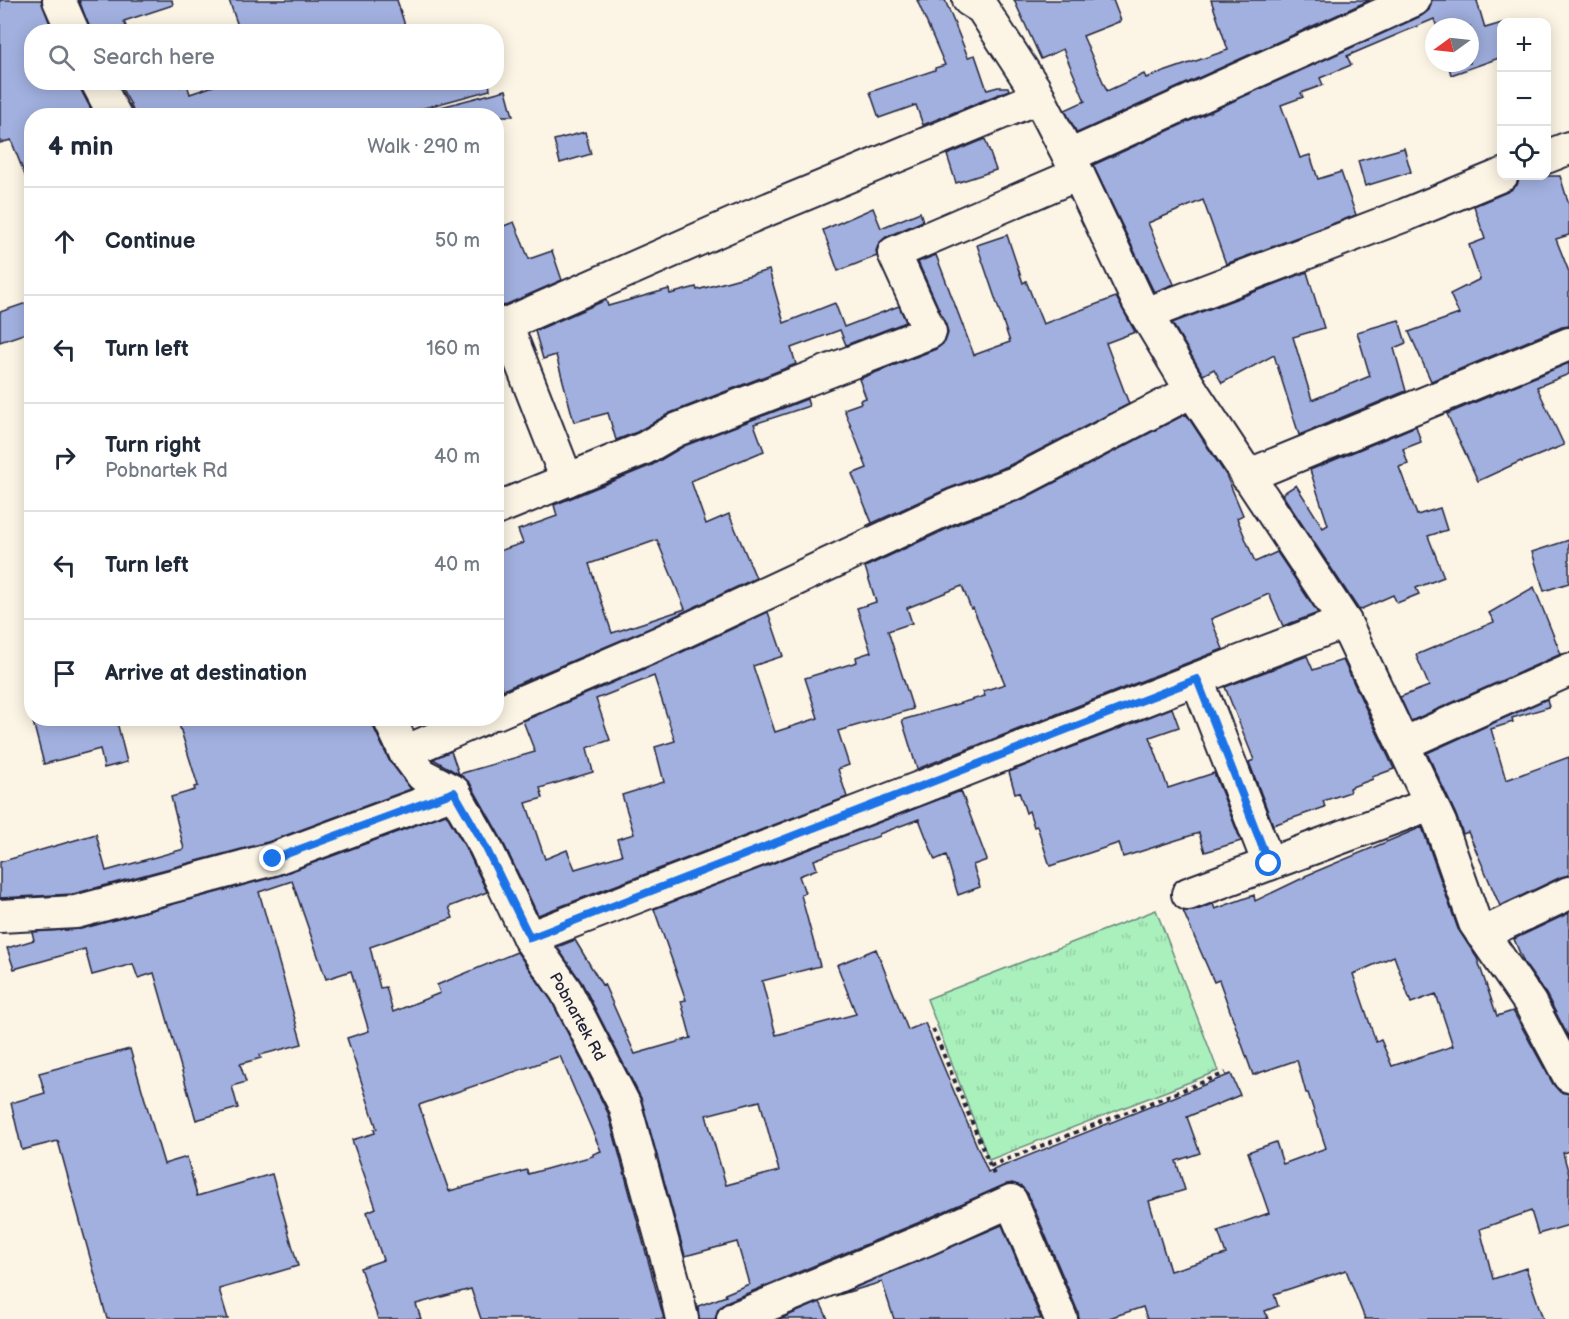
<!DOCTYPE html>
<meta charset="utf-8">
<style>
body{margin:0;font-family:"Balsamiq Sans",sans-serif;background:#f6f6f7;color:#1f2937}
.controls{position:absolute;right:18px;top:18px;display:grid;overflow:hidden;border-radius:12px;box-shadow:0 3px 15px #0003}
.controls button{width:54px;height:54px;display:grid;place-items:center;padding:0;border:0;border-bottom:2px solid #e0e1e3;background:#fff;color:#1f2937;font:30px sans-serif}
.compass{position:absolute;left:1425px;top:18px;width:54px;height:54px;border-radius:50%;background:#fff;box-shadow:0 3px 15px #0003;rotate:255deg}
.stop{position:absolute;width:18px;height:18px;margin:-14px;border:4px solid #1a73e8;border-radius:50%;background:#fff}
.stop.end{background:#1a73e8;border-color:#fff;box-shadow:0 2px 6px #0008}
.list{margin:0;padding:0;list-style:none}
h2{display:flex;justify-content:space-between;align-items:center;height:78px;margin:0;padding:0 24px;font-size:26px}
h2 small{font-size:20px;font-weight:400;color:#747a83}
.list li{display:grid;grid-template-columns:39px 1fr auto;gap:18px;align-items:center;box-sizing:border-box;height:108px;padding:0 24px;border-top:2px solid #e0e1e3}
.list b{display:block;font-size:22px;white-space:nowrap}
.list p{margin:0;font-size:20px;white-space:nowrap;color:#747a83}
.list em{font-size:20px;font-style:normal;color:#747a83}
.icon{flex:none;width:33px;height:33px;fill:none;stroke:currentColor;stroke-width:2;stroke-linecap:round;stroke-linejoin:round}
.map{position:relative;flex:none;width:1569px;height:1319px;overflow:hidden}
.search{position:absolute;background:#fff;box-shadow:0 3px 15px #0003;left:24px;top:24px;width:480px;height:66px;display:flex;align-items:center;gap:15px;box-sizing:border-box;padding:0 21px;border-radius:24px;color:#747a83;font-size:22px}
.panel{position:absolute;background:#fff;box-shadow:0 3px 15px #0003;left:24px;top:108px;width:480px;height:618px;border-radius:24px}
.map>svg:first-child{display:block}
</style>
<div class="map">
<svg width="1569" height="1319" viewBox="0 0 1569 1319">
<defs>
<pattern id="park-tufts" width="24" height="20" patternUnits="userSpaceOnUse" patternTransform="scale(1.5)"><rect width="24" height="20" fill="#aaf0bc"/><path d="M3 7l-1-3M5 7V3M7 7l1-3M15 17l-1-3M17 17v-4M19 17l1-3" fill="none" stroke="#92cea2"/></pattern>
</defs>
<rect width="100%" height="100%" fill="#fcf5e5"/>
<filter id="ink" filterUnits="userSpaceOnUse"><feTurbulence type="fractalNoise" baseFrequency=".0167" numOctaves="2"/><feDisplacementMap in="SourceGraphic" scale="12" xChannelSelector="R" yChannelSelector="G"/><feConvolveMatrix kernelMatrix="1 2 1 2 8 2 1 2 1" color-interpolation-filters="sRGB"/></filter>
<g filter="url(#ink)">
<polygon fill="url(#park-tufts)" stroke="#66897c" stroke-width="1.5" points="1156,910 1218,1071 989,1160 927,999"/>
<g fill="#a1b0df" stroke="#22223b" stroke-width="1.5" fill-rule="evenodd">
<polygon points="0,0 41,0 53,32 32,32 32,82 79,82 81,90 93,113 85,116 32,116 30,188 11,140 0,143"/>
<polygon points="79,0 172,0 173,5 124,21 128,32 91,32"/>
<polygon points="229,0 397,0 407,32 240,32"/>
<polygon points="917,0 945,0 968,57 975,55 987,90 998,87 1008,87 1009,90 923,125 916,105 879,118 870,92 935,70 935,68 945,65"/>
<polygon points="1014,0 1113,0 1121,21 1083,36 1107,91 1144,74 1146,78 1228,50 1211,0 1370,0 1077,133 1065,110 1085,101 1063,49 1041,59"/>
<polygon points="1432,0 1478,0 1477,1 1485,28 1502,23 1502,57 1451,75 1448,63 1470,63 1470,27 1437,27 1434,19 1347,56 1351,65 1320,78 1323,85 1301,93 1303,97 1281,105 1300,158 1310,155 1318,179 1341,172 1356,215 1226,264 1203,200 1148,223 1174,284 1154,292 1093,165 1421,16 1429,10"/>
<polygon points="118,82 179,82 180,87 187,84 190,94 225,82 489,82 490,90 395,116 135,116 130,103"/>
<polygon points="506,90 513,116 438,116 437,108"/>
<polygon points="585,132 591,154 560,163 554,140"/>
<polygon points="985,139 996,170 956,183 947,155"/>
<polygon points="1404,148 1411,172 1365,186 1358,161"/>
<polygon points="1520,176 1560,176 1569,205 1569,235 1556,239 1569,272 1569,326 1562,327 1431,381 1409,332 1459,314 1450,294 1480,279 1469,245 1485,239 1474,206 1509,191 1517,185"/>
<polygon points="873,208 881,228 920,212 923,221 886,237 879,243 876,251 877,256 838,271 823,230"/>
<polygon points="514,222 529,259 552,251 562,280 496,309 496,229"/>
<polygon points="1007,235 1023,283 1026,281 1043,324 1116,297 1135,332 1106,343 1129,404 1008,466 947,489 866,526 872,523 852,474 867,468 844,409 861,403 860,400 866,398 859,379 936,349 945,342 948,333 946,325 918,262 936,255 974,355 1010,342 977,245"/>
<polygon points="769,270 784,323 835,303 844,327 899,306 906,322 846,345 840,330 791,348 796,364 670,413 637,432 616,440 608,413 574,422 556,355 543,359 535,331 606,300 608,306 669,289 670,294 696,287 697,290"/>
<polygon points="1307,272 1324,328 1293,337 1312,400 1370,376 1357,332 1399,320 1406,343 1394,348 1406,391 1299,435 1274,355 1222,383 1214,369 1203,375 1172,323"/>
<polygon points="32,301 32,331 0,342 0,312"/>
<polygon points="1569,363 1569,374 1537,387 1564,445 1522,462 1521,461 1478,481 1447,414"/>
<path d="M807,399L809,406L754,424L764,451L691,481L706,524L729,514L756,578L650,628L503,690L502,686L496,688V552L523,543L518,530L557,516L554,505L652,465L684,446ZM657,540L685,609L612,633L589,564Z"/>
<path d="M1186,414L1226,475L1243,515L1237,518L1255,562L1277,552L1318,613L1283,626L1269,594L1211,619L1223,649L917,769L902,720L985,696L983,691L1005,684L973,608L971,609L962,586L907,608L912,623L888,631L913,709L838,731L849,765L838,769L847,797L538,915L501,838L470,783L462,776L433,759L451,751L459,774L535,752L523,721L665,660L768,612L783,656L753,666L775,732L818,718L805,678L857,662L856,657L871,652L857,608L876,602L865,567L962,522L1023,499ZM654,676L675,741L655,747L664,782L622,795L634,834L617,839L622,855L575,869L567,850L545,859L526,803L543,798L540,788L593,772L587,748L610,740L596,699Z"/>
<polygon points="1416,426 1421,442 1403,449 1408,464 1399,467 1417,515 1440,508 1447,530 1428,536 1444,577 1416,588 1419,594 1397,603 1393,595 1359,610 1282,494 1296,485 1323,528 1328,525 1310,470"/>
<polygon points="1569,540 1569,583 1544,591 1532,552"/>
<polygon points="1534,587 1561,654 1411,721 1400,697 1429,686 1416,655 1494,622 1489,613"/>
<polygon points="1307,656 1313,670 1343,660 1394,769 1372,777 1373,779 1349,788 1350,792 1323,801 1325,807 1273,825 1249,762 1254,760 1225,687"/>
<polygon points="1547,699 1549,707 1512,718 1513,722 1491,729 1506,780 1569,757 1569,875 1561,877 1500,906 1468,832 1463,834 1456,815 1427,753"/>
<polygon points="1172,708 1179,727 1150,737 1168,788 1214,773 1241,841 1205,852 1199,833 1123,857 1119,843 1050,866 1037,826 1034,827 1029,811 1026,813 1019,792 1015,793 1009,772"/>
<polygon points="32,718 116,718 127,762 104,768 100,749 44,764"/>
<polygon points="177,718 371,718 373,726 389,760 411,789 268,842 73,894 0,898 0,862 96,834 106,871 184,849 171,797 195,790 194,787 198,786"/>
<path d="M961,791L987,860L973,865L980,887L958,895L946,855L935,860L919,819L879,834V836L814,860L817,869L799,876L805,893L801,895L820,966L762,981L776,1035L856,1014L837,965L876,949L908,1030L925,1023L988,1172L1231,1074L1240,1095L1187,1117L1200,1153L1176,1161L1185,1190L1149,1201L1170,1271L1226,1254L1218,1231L1269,1213L1248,1152L1276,1142L1283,1164L1326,1148L1308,1093H1306L1297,1060L1253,1075L1219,980L1214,982L1183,911H1194L1213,904L1215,909L1254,895L1255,901L1305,877V876L1422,827L1458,929L1477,958L1497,1016L1513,1011L1553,1084L1560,1092L1569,1094V1151L1563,1153L1569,1174V1225L1538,1234L1531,1211L1480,1229L1493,1279L1526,1268L1543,1319H1365L1346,1270L1274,1294L1278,1306L1265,1311L1268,1319H1147L1143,1307L1106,1319H1079L1078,1312L1028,1194L1021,1186L1012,1183L1004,1185L920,1222L726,1302L718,1309L715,1319H699L698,1306L726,1296L725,1294L749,1284L737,1242L685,1256L641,1098L582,983L557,947L575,940L602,985L604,984L635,1054L691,1038L681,1001L686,1000L654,909ZM1394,956L1411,1003L1436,994L1453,1046L1392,1066L1381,1040L1376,1042L1353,974ZM760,1101L779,1171L726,1185L706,1115Z"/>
<path d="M446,814L469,854L487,892L449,907L453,918L370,947L380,988L386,987L393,1012L440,993L437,985L517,952L551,1000L608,1113L664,1319H481L471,1289L416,1304L421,1319H378L360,1268L383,1260L367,1212L376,1208L352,1140L375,1133L374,1130L377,1129L347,1038L369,1031L351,971L326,979L292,881L259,892L302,1044L260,1055L261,1058L240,1064L246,1082L232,1086L238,1108L196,1120L154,973L138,978L133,964L92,975L85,949L14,969L7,948L34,940L32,932L81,929L278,876ZM560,1056L601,1151L593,1154V1156L528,1174L527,1170L449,1191L419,1105Z"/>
<polygon points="1569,913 1569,1038 1546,994 1524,963 1514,939"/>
<polygon points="130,1049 164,1164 187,1157 197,1196 272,1174 298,1266 219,1289 228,1319 107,1319 58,1141 22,1150 11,1103 45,1093 39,1073"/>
<polygon points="1002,1225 1041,1319 894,1319 882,1282 835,1296"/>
<polygon points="820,1302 828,1319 780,1319"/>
</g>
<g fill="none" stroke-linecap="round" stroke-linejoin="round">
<defs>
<g id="street">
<polyline points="59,0 73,32"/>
<polyline points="969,0 982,8 1034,88 1078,174 1138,301 1192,391 1345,622 1440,823 1475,923 1530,1003 1569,1076"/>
<polyline points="97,82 115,116"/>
<polyline points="1069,156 1414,0"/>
<polyline points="1546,157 1569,148"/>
<polyline points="1146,314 1405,215 1502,175"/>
<polyline points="1247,476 1569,344"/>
<polyline points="567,480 506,324 740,221 1039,97"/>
<polyline points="496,509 645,448 676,430 930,332 894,253 1078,174"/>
<polyline points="1197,679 1269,864"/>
<polyline points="496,713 657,644 955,505 1015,483 1192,391"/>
<polyline points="389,718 405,752 422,775 454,792 485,846 529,938 566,991 625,1106 675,1287 682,1319"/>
<polyline points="1403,744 1569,670"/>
<polyline points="405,752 483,718"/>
<polyline points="1188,894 1431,804"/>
<polyline points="0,916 76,912 273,859 454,792"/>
<polyline points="1482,934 1569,893"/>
<polyline points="529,938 909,792 1250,658 1345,622"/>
<polyline points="733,1319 927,1239 1011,1201 1061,1319"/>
</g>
</defs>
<use href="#street" stroke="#22223b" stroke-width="36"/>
<g stroke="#22223b" stroke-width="4" stroke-dasharray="4.5 4.5" stroke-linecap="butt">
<polyline points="933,1029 994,1175"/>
<polyline points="990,1166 1226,1073"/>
</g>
<use href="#street" stroke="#fcf5e5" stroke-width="32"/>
</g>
</g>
<g fill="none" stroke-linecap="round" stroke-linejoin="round" filter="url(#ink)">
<polyline stroke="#1a73e8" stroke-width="8" points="273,859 454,792 485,846 530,938 1197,679 1269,864"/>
</g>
<g text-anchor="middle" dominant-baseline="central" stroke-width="4.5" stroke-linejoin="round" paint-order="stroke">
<g font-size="16" fill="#22223b" stroke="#fcf5e5">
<text transform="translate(577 1017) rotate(61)">Pobnartek Rd</text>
</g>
</g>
</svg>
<div class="controls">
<button>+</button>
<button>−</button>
<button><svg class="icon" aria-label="locate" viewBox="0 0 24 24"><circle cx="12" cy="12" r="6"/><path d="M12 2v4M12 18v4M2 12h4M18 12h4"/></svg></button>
</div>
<svg class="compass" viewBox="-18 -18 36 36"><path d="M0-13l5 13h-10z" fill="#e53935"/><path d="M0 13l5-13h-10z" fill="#747a83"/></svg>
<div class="stop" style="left:1269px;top:864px"></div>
<div class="stop end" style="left:273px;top:859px"></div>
<div class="search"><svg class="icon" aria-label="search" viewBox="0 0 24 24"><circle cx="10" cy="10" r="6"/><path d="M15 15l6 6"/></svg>Search here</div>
<section class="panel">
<h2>4 min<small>Walk · 290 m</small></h2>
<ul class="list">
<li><svg class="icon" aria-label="ahead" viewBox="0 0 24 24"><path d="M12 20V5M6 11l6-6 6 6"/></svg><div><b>Continue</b></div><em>50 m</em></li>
<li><svg class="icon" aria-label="left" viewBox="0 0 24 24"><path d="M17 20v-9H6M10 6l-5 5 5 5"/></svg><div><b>Turn left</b></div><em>160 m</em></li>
<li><svg class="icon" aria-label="right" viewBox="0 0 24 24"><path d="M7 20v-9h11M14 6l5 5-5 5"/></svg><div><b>Turn right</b><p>Pobnartek Rd</p></div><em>40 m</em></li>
<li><svg class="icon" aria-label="left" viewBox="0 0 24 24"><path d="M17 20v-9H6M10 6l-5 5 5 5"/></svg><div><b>Turn left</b></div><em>40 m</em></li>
<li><svg class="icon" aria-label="arrive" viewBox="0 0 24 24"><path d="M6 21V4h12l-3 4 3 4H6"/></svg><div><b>Arrive at destination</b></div></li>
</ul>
</section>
</div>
